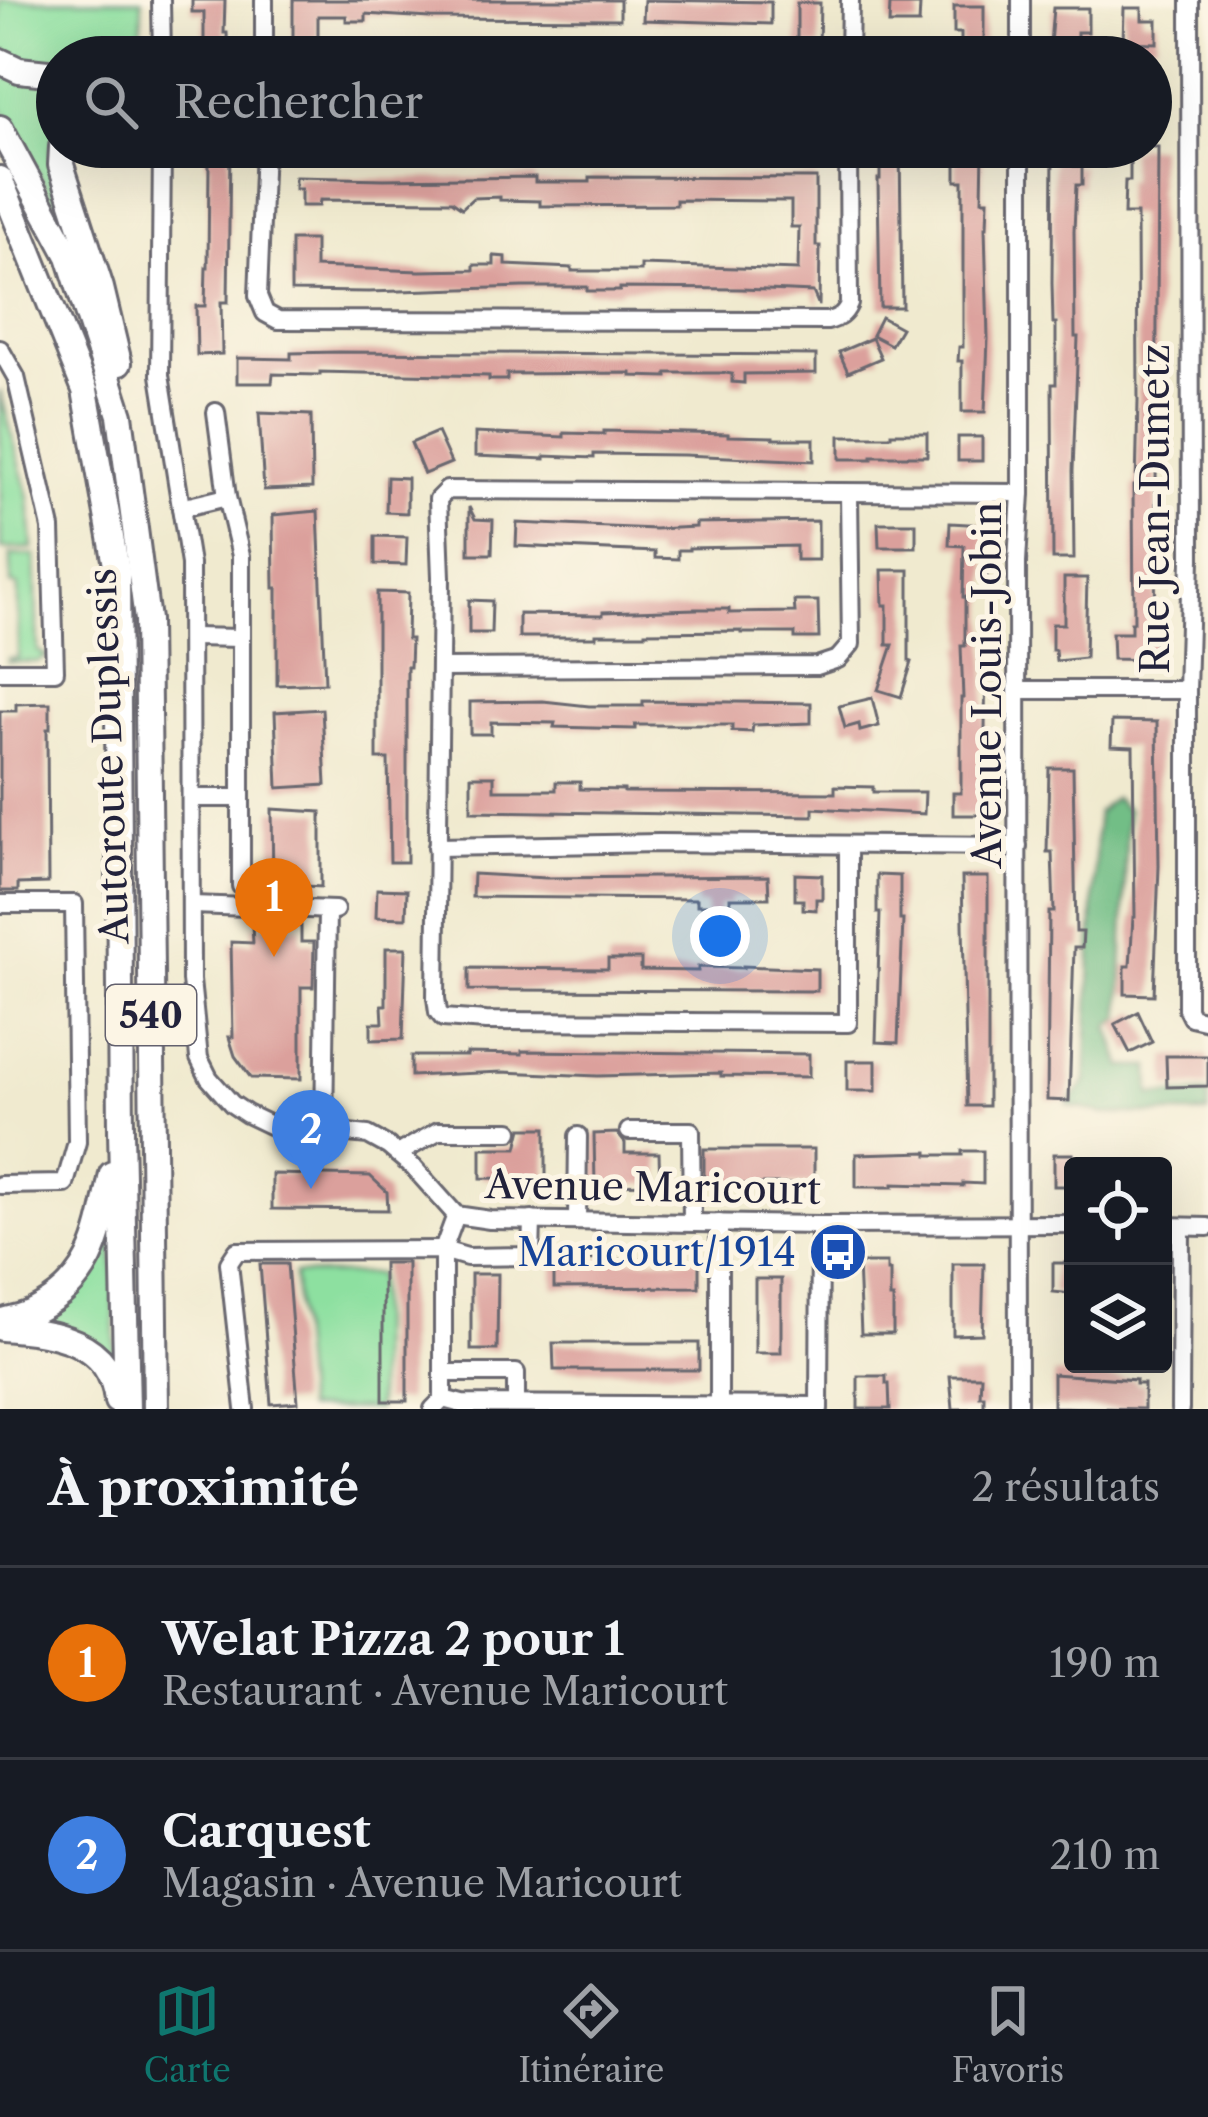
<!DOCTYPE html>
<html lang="fr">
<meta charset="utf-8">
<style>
body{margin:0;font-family:"Libre Caslon Text",serif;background:#242831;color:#f1f3f6}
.controls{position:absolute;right:36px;bottom:36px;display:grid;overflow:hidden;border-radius:12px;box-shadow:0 12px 48px #0002}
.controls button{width:108px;height:108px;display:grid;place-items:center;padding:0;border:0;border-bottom:3px solid #363941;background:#171b24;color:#f1f3f6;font:60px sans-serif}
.you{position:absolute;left:720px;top:936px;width:42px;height:42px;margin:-30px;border:9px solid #fff;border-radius:50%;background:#1a73e8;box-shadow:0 0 0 18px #1a73e833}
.badge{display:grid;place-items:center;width:78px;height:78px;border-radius:50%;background:#0f766e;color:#fff;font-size:39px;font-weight:700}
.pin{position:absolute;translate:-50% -99px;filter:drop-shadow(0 3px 6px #0008)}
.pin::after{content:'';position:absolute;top:63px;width:42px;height:36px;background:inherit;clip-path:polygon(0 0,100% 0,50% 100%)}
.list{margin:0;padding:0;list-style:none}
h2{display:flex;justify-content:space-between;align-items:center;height:156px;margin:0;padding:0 48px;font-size:51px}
h2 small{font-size:39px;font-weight:400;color:#9ea1a6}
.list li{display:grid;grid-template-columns:78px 1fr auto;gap:36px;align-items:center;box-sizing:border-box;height:192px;padding:0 48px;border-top:3px solid #363941}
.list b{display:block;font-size:45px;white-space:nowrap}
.list p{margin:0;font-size:39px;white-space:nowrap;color:#9ea1a6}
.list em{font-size:39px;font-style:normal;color:#9ea1a6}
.icon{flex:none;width:66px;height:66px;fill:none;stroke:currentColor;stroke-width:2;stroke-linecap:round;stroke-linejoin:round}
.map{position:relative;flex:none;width:1208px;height:1409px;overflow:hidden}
.search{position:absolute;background:#171b24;box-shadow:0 12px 48px #0002;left:36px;right:36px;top:36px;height:132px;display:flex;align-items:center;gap:30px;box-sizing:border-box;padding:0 42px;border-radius:66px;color:#9ea1a6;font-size:45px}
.sheet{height:540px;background:#171b24}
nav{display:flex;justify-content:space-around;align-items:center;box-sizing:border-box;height:168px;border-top:3px solid #363941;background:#171b24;font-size:33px;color:#9ea1a6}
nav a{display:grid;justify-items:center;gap:6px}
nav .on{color:#0f766e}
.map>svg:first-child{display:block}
</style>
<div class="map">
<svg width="1208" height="1409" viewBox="0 0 1208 1409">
<rect width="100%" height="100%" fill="#fcf5e5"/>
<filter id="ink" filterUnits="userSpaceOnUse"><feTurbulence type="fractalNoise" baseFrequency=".00833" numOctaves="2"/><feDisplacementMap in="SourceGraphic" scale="24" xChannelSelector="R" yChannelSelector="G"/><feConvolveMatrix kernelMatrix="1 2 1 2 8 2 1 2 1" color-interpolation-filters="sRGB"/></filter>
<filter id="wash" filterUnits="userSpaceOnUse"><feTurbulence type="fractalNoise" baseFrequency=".004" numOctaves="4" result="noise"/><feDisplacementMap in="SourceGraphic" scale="48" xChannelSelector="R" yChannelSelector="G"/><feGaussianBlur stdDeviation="2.7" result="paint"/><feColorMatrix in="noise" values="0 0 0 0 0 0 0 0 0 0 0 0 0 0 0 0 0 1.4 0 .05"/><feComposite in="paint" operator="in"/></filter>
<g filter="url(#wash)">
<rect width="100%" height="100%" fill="#f0eacf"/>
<g fill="#8de0a0" stroke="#58816e" stroke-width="3">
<polygon points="0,0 142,0 141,46 136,57 57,57 57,68 0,54"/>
<polygon points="0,70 57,82 57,127 51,144 50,161 85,264 45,185 0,106"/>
<polygon points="0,391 29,497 33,548 1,549"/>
<polygon points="11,555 35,555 38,651 47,656 37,662 8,662 8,659 18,658 18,586 11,584"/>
<polygon points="107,1244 113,1245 115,1357 108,1358 46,1325 45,1320 74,1297"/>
<polygon points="294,1274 378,1274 377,1409 305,1409"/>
</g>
<polygon fill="#72be86" stroke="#4a7060" stroke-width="3" points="1114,798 1127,809 1121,1018 1109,1026 1123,1067 1150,1067 1151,1095 1208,1093 1208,1114 1104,1114 1068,1105 1086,1082 1097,813"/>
<g id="blocks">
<g fill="#dba09c">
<polygon points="192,0 225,0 224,33 227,33 228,57 204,57 204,12 192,12"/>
<polygon points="293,0 620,0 620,19 430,18 366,14 366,21 346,21 346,16 318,16 318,45 293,45"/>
<polygon points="644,0 771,2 771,24 643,20"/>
<polygon points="797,3 820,3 819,47 797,47"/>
<polygon points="890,5 920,5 919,24 889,24"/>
<polygon points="954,6 984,6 984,57 961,57 961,33 954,33"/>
<polygon points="1053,8 1088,8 1088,32 1077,32 1077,57 1053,57 1052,44 1050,44"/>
<polygon points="1124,8 1142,8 1142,20 1157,20 1157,43 1123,42"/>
<polygon points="206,147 230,147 228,302 221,302 222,354 197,355 196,306 205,306 206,267 208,267 209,164 206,164"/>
<polygon points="880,147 900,147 902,307 880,307 878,179 880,179"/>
<polygon points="956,147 983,147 982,200 988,200 987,227 985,227 988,339 985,412 962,412 962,361 958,361 959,347 963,347 963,181 956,181"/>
<polygon points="1053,147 1075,147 1074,166 1082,166 1082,185 1076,185 1074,231 1075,337 1078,337 1073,471 1074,559 1053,559 1052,384 1056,384 1056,323 1053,323 1052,283"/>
<polygon points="1136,147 1158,147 1155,660 1113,659 1112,633 1131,633 1131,622 1134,622 1133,486 1136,486 1138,401 1137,214 1124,214 1125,181 1130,181 1130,150 1136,150"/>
<polygon points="295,177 384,179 535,177 535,182 590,182 590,177 816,178 816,246 820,246 819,306 813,292 742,289 620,288 620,291 587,291 587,287 523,287 369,292 291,291 291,240 315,240 315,267 420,271 474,270 474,265 494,265 494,256 506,257 506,265 572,268 572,271 641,271 641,265 798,270 799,227 791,227 791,201 676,200 676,205 540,206 540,201 500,200 500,197 473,198 462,208 452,201 320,200 319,206 301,206 301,189 295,189"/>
<polygon points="881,317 901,328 891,345 872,335"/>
<polygon points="872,338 881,358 848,372 839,352"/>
<polygon points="338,352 816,355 816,373 744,374 744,383 732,382 732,374 725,373 667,373 667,377 631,376 631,373 507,374 507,380 489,380 489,376 320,372 320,375 273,374 272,383 237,383 237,358 291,359 291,353"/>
<polygon points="259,413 311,415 312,488 264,490"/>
<polygon points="604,431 728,434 728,436 773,437 773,439 814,439 814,461 684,455 594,454 594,458 545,456 545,459 475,456 475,433 564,437 564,433 604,434"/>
<polygon points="437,432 451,463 424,474 411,443"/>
<polygon points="891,433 927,433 927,456 872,456 872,459 840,459 840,436 891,436"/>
<rect x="958" y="437" width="24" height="24"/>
<polygon points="387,477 407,478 407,513 386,512"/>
<polygon points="469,507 475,519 493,520 492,554 469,554"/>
<polygon points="318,511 325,683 277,685 277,588 274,588 273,515"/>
<polygon points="818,521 818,560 796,560 796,546 689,548 689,550 678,550 678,559 655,558 655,552 516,546 517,523 655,529 696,527 696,523"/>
<polygon points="878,523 916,523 916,547 879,547"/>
<polygon points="950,523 985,525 983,562 987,563 984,815 953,815 953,793 961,793 961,698 963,698 961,646 965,646 965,597 963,597 964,546 949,545"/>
<polygon points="375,536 407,537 406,565 375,564"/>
<polygon points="882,570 909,570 909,661 912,662 901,697 878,690 893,645 887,645 887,605 883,605"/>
<polygon points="1064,578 1087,578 1085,658 1056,661 1055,650 1052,650 1052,624 1064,624"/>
<polygon points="377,592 408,593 407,639 411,639 410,667 407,667 407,862 390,862 388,759 377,759"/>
<polygon points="469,600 492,601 491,633 469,633"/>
<polygon points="794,601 818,601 819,638 795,638 795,633 741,633 741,631 645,632 645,634 596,634 596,637 519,637 519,614 603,615 603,612 696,609 729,609 729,613 795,612"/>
<polygon points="872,698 879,726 860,731 859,724 845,728 839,706"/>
<polygon points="543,701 589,706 643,706 643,701 811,703 811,723 753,725 752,732 732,731 732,725 635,725 635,729 593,728 554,727 555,723 491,722 491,734 470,734 470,702"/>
<polygon points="50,703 50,729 47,729 48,883 18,884 18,891 0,891 0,711 16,711 16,704"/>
<polygon points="322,709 326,785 278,788 275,712"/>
<polygon points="1112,721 1157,722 1159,866 1154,995 1125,994 1125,966 1130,966 1133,917 1135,917 1133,747 1111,746"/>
<polygon points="1049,768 1073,768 1076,932 1083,932 1082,948 1074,948 1069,1101 1047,1100 1049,912 1054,912 1052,852 1047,852"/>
<polygon points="471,776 494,776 494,790 556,790 556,782 580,782 580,789 624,790 624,792 835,793 835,786 873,787 873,792 925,792 924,814 813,808 813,816 471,811"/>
<polygon points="272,809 321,812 321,887 273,884"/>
<polygon points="473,874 546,878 768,876 769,898 730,898 730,905 719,905 719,916 706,916 706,905 697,905 697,899 472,897"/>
<polygon points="795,874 822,875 822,899 816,899 816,910 803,909 803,900 795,900"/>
<polygon points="877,875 900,876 900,920 903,920 898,1043 876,1042 880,913 877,913"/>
<polygon points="962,877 988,877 988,1106 967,1106"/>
<polygon points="377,889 407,890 406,918 376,917"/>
<polygon points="252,926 301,926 301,942 314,942 313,987 301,987 301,1079 251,1078 235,1056 229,1037 233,1037 231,942 253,943"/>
<polygon points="386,948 406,948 403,1039 371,1040 371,1023 383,1023 382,1005 386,1005"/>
<polygon points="608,959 641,959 641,970 698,971 698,967 743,968 743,966 817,969 817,991 469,990 469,968 608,969"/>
<polygon points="1138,1012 1152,1042 1130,1053 1115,1024"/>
<polygon points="522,1051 809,1054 809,1077 721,1076 721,1073 598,1076 502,1072 411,1076 411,1056 467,1056 467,1053 522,1054"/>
<polygon points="1166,1056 1208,1056 1208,1086 1167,1087"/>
<rect x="847" y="1061" width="29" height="30"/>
<polygon points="522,1128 546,1128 546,1179 481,1178 481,1148 517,1148"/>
<polygon points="617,1133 625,1143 625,1153 659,1153 660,1184 595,1185 594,1134"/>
<rect x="704" y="1149" width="110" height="35"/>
<polygon points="962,1151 983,1151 983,1184 963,1183 963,1186 893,1184 893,1187 856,1187 856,1154 928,1152 928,1155 962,1155"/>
<rect x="1054" y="1154" width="19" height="32"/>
<polygon points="272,1174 370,1176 387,1192 388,1210 272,1209"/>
<polygon points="699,1259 699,1287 554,1288 554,1260"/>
<rect x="383" y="1263" width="24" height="138"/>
<polygon points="858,1263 887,1263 887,1271 890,1271 890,1298 893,1298 893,1334 861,1334"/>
<polygon points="1053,1263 1073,1263 1073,1294 1053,1292"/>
<polygon points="260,1264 287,1264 298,1402 271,1404"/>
<polygon points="953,1264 984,1264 982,1334 953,1335"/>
<polygon points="471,1274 498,1274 497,1350 471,1350"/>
<rect x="755" y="1279" width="26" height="74"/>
<polygon points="553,1343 699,1343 699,1370 554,1370"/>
<polygon points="1053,1374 1136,1380 1136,1384 1144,1384 1144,1409 1053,1407"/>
<polygon points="858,1376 886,1376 886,1384 889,1384 890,1409 858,1409"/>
<polygon points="950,1376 981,1376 980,1396 984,1396 984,1409 953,1409"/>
</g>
</g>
</g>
<g filter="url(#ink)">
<use href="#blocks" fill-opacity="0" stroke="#6a686f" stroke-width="3"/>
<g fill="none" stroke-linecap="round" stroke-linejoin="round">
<defs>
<g id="minor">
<polyline points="161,0 162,57"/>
<polyline points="1021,0 1021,57"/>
<polyline points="1190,0 1191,559 1187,690 1187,1009 1191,1017 1208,1021"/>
<polyline points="264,57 264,0"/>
<polyline points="849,57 850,0"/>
<polyline points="162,147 160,375 190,564 191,980 199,1058 209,1078 232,1104 247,1114 270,1125 368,1135 388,1146 414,1168 456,1215 490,1220 820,1225 1073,1224"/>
<path d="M264,147L258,296L265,313L278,320L827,321C839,318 844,315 849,304L848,147"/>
<polyline points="0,349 16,377 51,528 55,671 0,671"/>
<polyline points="216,412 227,497 241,556 241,886"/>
<polyline points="181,508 227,497"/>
<polyline points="191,637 241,638"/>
<polyline points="440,668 817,666 838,659 851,644 849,494"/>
<polyline points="1018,690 1187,690"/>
<polyline points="192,798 241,798"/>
<polyline points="848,845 848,1023 486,1021 443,1018 438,1012 436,998 441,577 438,499 447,490 1021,493"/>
<polyline points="437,847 659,843 1018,846"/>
<polyline points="0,904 74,904 77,1142 65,1184 0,1185"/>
<polyline points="192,905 335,910"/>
<polyline points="324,1130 327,910"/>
<polyline points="629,1131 691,1131 692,1222"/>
<polyline points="398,1154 438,1131 510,1131"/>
<polyline points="577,1221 578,1136"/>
<polyline points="1163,1226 1208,1227"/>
<polyline points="443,1373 516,1373 516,1404"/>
<polyline points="443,1399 462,1404 819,1406"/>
<polyline points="719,1405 719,1223"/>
<polyline points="245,1409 229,1263 237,1251 443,1250 467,1257 531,1256 532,1220"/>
<polyline points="433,1409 443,1399 443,1250 456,1215"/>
<polyline points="819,1409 820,1225"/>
<polyline points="1018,1409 1017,562 1021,493 1021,147"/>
<polyline points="1180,1409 1181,1227"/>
</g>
<g id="highway">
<polyline points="0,61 19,70 57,74"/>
<polyline points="0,128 69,256 120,415 147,620 156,1409"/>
<polyline points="62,147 61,165 101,288 119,363"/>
<polyline points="0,179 85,390 117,571 121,1131 127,1409"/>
<path d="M0,1322C12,1318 26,1316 36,1310C95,1280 100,1233 112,1174"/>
<path d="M2,1328C52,1332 111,1339 117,1401"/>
</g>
</defs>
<use href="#minor" stroke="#6a686f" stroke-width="22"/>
<use href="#highway" stroke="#6a686f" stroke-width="30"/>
<use href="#minor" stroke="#fff" stroke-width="16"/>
<use href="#highway" stroke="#fff" stroke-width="24"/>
</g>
</g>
<defs>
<symbol id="bus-disc" viewBox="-11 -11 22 22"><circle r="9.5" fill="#1a4fb4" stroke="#fcf5e5"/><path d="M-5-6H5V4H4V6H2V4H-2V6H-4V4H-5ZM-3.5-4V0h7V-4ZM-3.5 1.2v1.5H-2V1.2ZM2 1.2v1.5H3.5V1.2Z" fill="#fff"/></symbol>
</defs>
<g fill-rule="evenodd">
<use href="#bus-disc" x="805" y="1219" width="66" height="66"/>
</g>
<g text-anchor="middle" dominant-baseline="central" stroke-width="10" stroke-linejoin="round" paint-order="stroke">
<rect fill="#fcf5e5" stroke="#63616e" stroke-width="3" x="106" y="985" width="90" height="60" rx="9"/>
<g font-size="36" font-weight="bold" fill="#22223b">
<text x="151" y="1015">540</text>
</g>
<g font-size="39" fill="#22223b" stroke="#fcf5e5">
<text transform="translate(1155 509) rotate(-90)">Rue Jean-Dumetz</text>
<text transform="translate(987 685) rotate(-90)">Avenue Louis-Jobin</text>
<text transform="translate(108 756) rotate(-92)">Autoroute Duplessis</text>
<text transform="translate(653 1187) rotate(1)">Avenue Maricourt</text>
</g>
<g font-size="39" fill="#164399" stroke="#fcf5e5" text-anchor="end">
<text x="796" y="1252">Maricourt/1914</text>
</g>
</g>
</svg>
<div class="controls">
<button><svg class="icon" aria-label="locate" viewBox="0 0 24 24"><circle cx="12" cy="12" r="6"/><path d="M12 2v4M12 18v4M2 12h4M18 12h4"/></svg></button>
<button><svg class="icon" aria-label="layers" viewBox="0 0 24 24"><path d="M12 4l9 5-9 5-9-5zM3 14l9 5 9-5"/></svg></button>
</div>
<div class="you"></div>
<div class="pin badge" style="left:274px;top:957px;background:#e8710a">1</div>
<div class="pin badge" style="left:311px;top:1189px;background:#3f7fe0">2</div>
<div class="search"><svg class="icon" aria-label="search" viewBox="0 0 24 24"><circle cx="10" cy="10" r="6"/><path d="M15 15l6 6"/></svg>Rechercher</div>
</div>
<section class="sheet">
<h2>À proximité<small>2 résultats</small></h2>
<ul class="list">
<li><span class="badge" style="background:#e8710a">1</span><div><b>Welat Pizza 2 pour 1</b><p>Restaurant · Avenue Maricourt</p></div><em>190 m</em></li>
<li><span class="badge" style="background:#3f7fe0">2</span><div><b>Carquest</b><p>Magasin · Avenue Maricourt</p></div><em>210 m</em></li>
</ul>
</section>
<nav>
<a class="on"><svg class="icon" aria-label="map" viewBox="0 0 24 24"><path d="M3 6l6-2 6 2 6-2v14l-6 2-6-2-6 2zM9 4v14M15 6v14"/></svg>Carte</a>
<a><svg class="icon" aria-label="directions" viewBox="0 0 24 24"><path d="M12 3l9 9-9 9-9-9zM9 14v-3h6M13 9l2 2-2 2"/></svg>Itinéraire</a>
<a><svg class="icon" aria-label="saved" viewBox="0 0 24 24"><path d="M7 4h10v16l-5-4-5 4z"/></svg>Favoris</a>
</nav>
